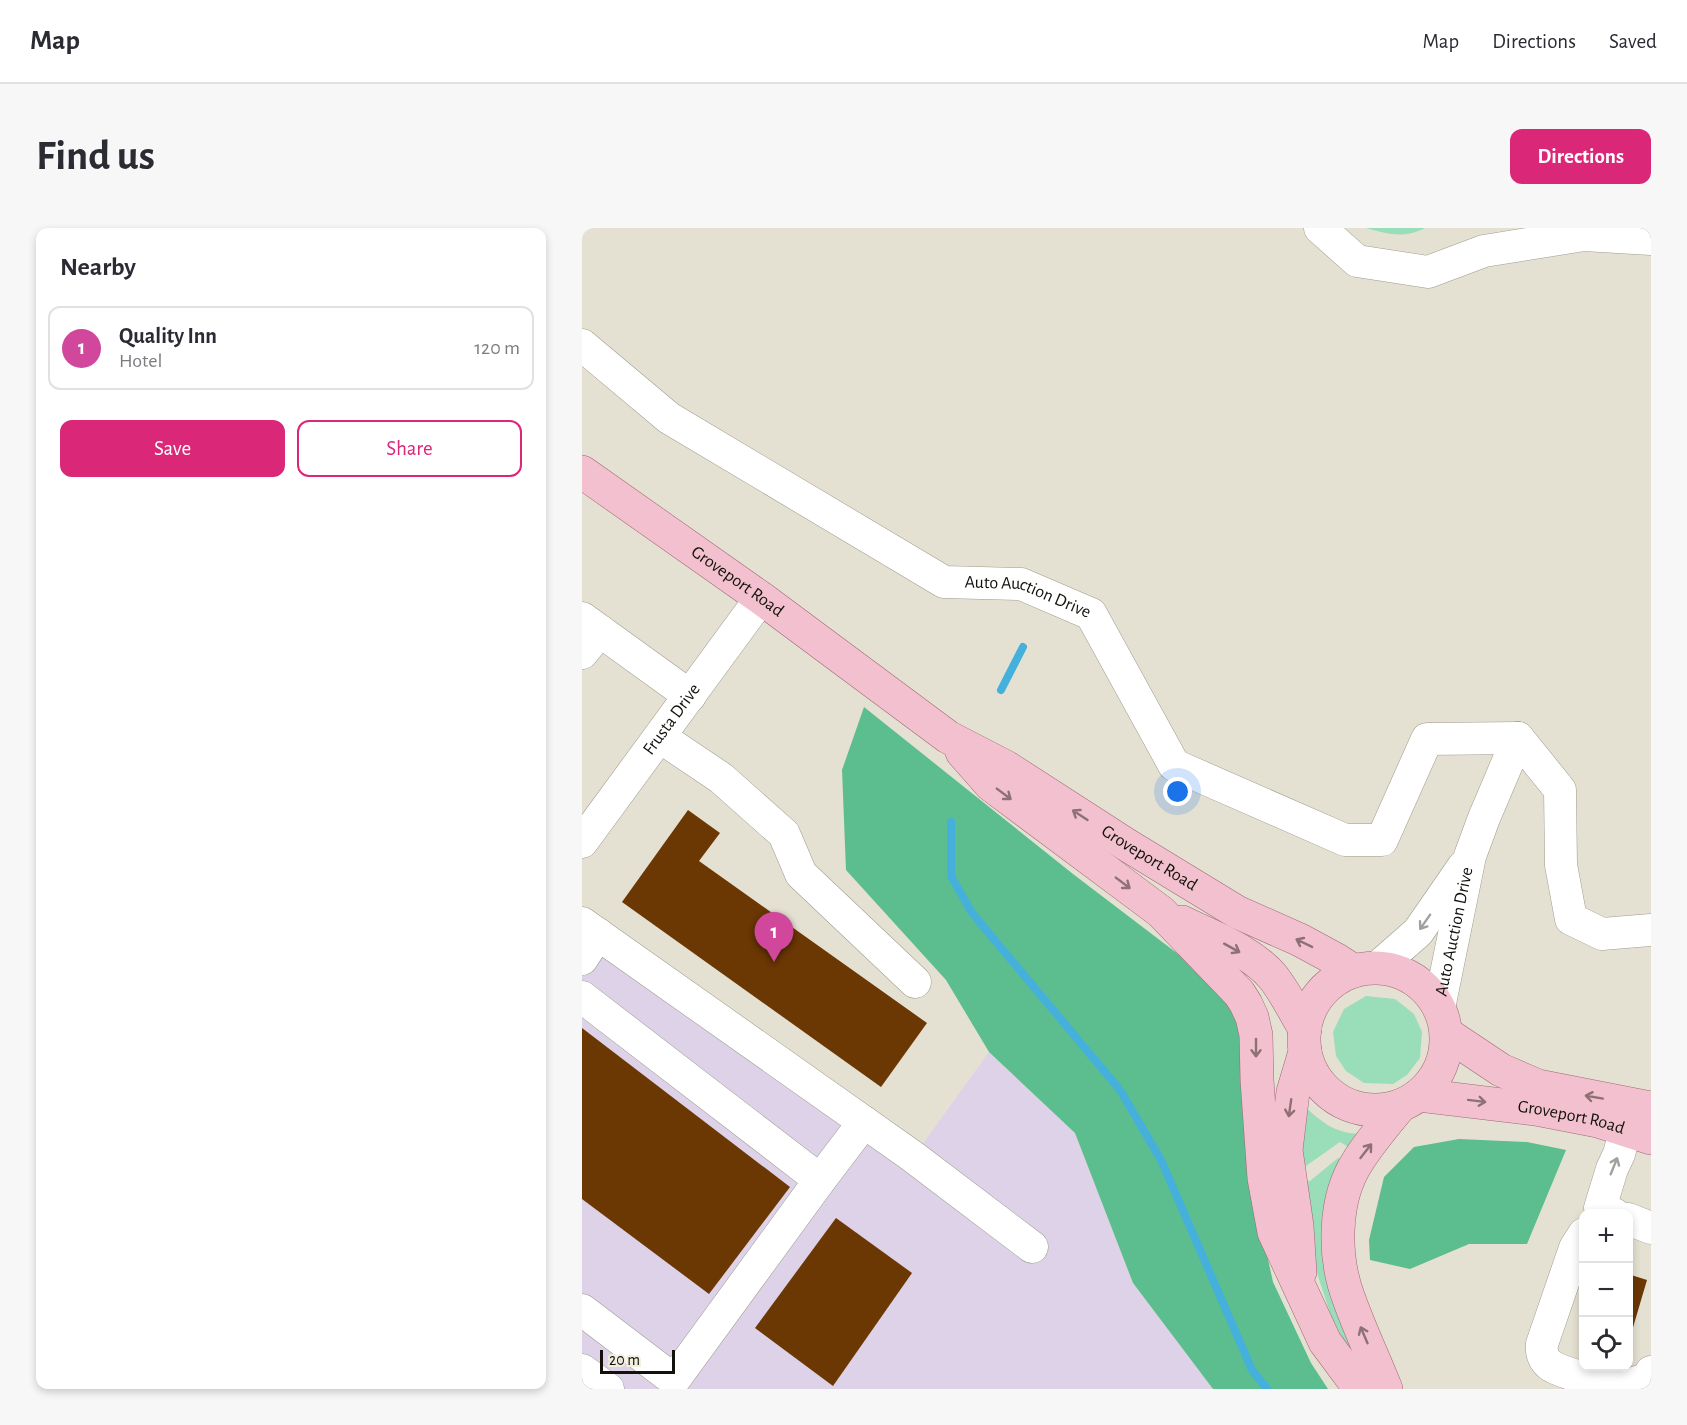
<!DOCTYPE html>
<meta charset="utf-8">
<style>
body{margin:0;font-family:"Alegreya Sans",sans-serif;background:#f7f7f7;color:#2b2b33}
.controls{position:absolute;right:18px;bottom:18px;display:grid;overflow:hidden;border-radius:12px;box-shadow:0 3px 9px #0003}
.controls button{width:54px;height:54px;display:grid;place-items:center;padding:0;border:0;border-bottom:2px solid #e1e1e2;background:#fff;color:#2b2b33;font:30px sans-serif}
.scale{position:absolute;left:18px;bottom:15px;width:75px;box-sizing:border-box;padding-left:6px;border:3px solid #12110c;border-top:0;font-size:16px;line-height:21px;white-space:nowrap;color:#12110c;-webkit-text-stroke:4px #f2efdf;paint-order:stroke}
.you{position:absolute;left:596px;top:564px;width:21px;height:21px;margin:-15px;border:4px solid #fff;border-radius:50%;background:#1a73e8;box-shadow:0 0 0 9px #1a73e833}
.badge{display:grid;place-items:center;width:39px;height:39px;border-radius:50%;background:#db2777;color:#fff;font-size:20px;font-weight:700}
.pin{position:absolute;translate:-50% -50px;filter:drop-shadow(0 2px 3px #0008)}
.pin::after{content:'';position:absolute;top:32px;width:21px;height:18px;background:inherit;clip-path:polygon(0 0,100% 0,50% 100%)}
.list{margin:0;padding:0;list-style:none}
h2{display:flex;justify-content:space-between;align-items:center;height:78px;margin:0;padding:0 24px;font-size:26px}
h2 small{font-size:20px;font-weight:400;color:#7c7c81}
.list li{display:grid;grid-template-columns:39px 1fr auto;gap:18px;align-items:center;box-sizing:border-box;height:84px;margin:0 12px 12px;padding:0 12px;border:2px solid #e1e1e2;border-radius:12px}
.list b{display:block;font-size:22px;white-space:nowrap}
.list p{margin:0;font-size:20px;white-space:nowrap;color:#7c7c81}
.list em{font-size:20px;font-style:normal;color:#7c7c81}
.actions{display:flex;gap:12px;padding:18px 24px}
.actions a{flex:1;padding:14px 0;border:2px solid #db2777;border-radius:12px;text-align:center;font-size:21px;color:#db2777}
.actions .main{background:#db2777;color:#fff}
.icon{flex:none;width:33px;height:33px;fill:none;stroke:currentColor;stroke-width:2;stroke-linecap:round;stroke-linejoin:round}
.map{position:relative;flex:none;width:1069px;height:1161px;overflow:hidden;border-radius:12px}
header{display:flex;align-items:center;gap:36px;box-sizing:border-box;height:84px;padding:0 30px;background:#fff;border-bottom:2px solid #e1e1e2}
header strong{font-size:28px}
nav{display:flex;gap:33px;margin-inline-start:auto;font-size:21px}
.intro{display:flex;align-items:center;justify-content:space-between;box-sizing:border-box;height:144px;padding:0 36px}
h1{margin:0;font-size:42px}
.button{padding:15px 27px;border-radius:12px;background:#db2777;color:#fff;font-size:21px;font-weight:700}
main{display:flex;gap:36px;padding:0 36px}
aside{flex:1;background:#fff;border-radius:12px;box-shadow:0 3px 9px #0003}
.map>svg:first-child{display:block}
</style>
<header>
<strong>Map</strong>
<nav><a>Map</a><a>Directions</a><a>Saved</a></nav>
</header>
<div class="intro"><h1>Find us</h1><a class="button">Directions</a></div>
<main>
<aside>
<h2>Nearby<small></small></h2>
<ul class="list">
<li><span class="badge" style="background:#d1479c">1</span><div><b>Quality Inn</b><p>Hotel</p></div><em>120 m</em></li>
</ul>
<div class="actions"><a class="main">Save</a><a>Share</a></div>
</aside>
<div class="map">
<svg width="1069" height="1161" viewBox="0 0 1069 1161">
<rect width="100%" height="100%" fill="#e5e1d2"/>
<polygon fill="#ddd2e7" points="0,681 340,917 407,824 493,905 551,1055 631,1161 0,1161"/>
<g fill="#99ddb9">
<path d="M784,0H843C822,11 805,6 784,0Z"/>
<polygon points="784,768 813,771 832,786 840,804 838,830 825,847 811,856 782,855 764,843 754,828 751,804 762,781"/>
<path d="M722,878C741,895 751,904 777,906L768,920L758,914L721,940L718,900Z"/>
<polygon points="756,930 762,931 774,1121 767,1123 749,1088 734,1042 717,955 728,953"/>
</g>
<g fill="#5cbd8e">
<polygon points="282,479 491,646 638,758 665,806 671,963 691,1054 729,1135 746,1161 631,1161 551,1055 493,905 407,824 364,752 264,642 260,542"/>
<polygon points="877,911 945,914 984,922 945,1016 887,1016 828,1041 788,1032 787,1012 802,949 832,919"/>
</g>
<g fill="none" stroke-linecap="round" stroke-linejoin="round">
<g stroke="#46b0dd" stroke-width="8">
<polyline points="419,462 441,419"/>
<polyline points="369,594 369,648 390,685 538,862 579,932 670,1142 685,1161"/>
</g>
</g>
<g fill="#6b3703">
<polygon points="106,582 138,605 117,633 345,795 299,859 40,674"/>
<polygon points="0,800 208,959 127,1066 0,971"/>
<polygon points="254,990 330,1045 251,1158 173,1100"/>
<polygon points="1046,1046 1065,1052 1047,1113 1046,1113"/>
</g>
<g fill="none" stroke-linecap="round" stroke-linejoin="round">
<defs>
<g id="minor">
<polyline points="738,0 775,33 846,44 902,23 1002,7 1069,11"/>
<path id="s1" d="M0,117L87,190L362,354L439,356L509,386L592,537L763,612H800L845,511L936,510"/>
<polyline points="0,390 108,468"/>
<polyline points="0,425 18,403"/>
<polyline points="78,509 139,550 202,606 219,646 333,754"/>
<polyline points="936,510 978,562 979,637 989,691 1020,706 1069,702"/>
<path id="s2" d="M0,614L179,370"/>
<polyline points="0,695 330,928 450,1019"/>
<polyline points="0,731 16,706"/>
<polyline points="795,740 836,704 881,639"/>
<polyline points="0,769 238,952 282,894"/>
<path id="s3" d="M857,780L888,628L902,590L936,510"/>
<polyline points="1032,986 1018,980 1030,941 1037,926 1050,878"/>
<polyline points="1046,991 1069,1000"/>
<path d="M1002,1006L993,1020L960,1116C959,1125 961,1131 968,1137C977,1144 1024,1157 1036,1157C1048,1157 1057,1154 1067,1149L1069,1144"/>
<polyline points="0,1082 92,1152 238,952"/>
<polyline points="0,1142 26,1161"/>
</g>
<g id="major">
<path id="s4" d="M0,244L179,370L366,509L424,539L545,617L655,684L718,712L755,732L772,743"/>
<polyline points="380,524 409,557 579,684 657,765 664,776 670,789 674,807 675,852 682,950 692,1004 743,1114 772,1153 782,1161"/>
<path d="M600,694C630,709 669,723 691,749C703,764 713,785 723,801"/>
<circle cx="793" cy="811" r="71"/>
<polyline points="865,806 919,842 956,858 1069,880"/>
<path id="s5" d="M837,867L954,881L1016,893L1069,910"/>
<polyline points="718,1044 715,998 704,922 711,864 723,824"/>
<path d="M804,1161C792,1131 778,1102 767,1071C751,1029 751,971 776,933C787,915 805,894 818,878"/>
</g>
</defs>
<use href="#minor" stroke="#9e9b8d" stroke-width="33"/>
<use href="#major" stroke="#9e6775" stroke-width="34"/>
<use href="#minor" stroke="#fff" stroke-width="32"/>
<use href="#major" stroke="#f2c0ce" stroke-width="33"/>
</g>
<defs><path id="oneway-shaft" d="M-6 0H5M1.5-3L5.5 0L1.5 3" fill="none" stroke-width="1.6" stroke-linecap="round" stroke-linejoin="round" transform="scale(1.5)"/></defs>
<g stroke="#8d7177">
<use href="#oneway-shaft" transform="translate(422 566) rotate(37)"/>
<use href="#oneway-shaft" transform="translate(498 587) rotate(-147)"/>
<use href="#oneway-shaft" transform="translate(541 655) rotate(37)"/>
<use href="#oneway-shaft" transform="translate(722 715) rotate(-154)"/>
<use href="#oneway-shaft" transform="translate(650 720) rotate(29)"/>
<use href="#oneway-shaft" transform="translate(674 820) rotate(90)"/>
<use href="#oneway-shaft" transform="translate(1012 869) rotate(-170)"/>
<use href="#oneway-shaft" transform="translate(895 873) rotate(7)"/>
<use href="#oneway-shaft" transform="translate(708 880) rotate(98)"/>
<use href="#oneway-shaft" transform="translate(784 923) rotate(-52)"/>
<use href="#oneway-shaft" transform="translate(782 1107) rotate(-113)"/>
</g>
<g stroke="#a0a09e">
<use href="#oneway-shaft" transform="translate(843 694) rotate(125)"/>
<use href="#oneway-shaft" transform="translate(1032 938) rotate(-68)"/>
</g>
<g text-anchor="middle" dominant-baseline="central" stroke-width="6" stroke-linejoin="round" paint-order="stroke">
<g font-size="18" fill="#12110c" stroke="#f2efdf">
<text stroke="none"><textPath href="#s4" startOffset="190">Groveport Road</textPath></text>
<text stroke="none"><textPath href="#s1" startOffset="520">Auto Auction Drive</textPath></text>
<text stroke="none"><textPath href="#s2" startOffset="152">Frusta Drive</textPath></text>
<text stroke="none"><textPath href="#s4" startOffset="687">Groveport Road</textPath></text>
<text stroke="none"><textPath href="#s3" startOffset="78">Auto Auction Drive</textPath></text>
<text stroke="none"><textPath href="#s5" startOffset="154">Groveport Road</textPath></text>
</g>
</g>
</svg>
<div class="controls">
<button>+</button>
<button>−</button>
<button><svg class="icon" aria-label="locate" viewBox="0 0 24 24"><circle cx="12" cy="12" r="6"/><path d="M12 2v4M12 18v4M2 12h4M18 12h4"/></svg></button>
</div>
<div class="scale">20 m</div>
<div class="you"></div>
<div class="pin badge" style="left:192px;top:734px;background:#d1479c">1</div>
</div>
</main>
